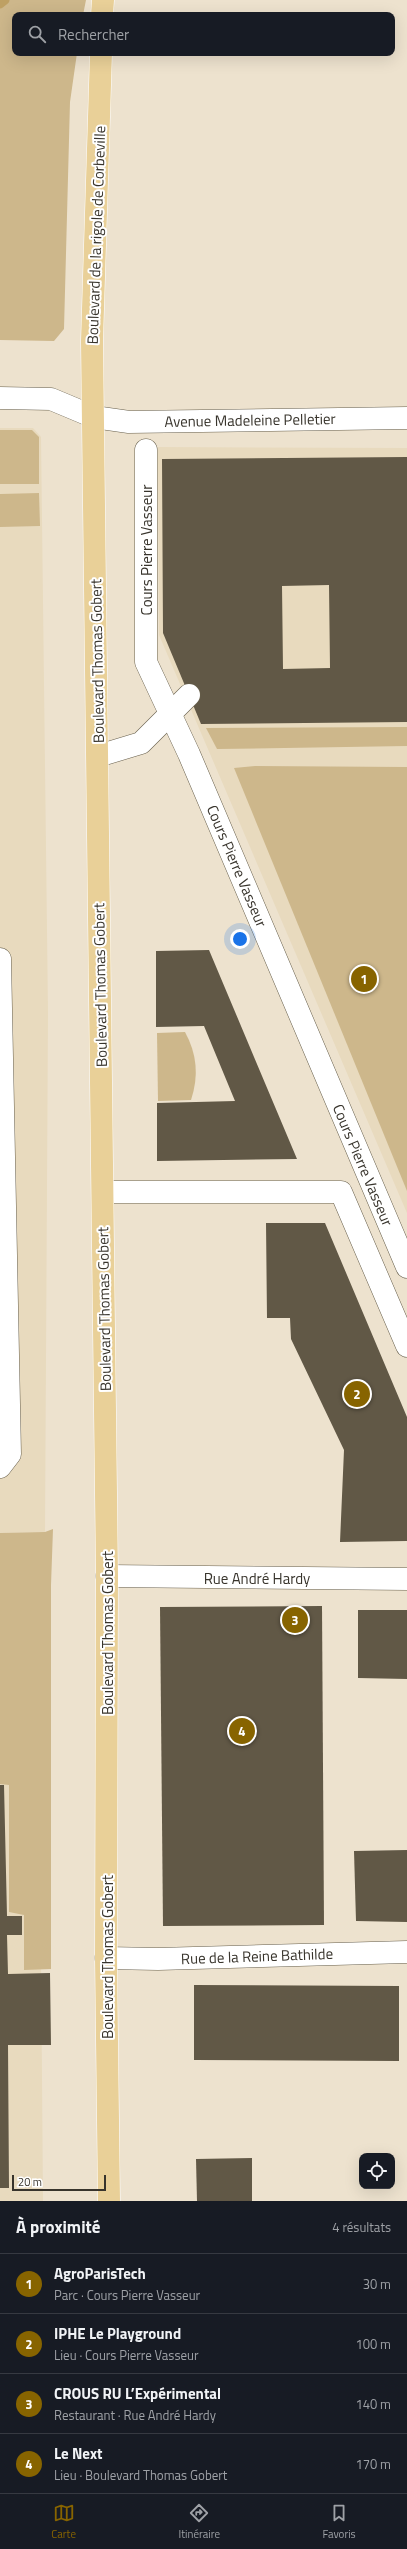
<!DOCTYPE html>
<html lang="fr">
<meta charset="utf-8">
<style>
body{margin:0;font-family:"Titillium Web",sans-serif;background:#242831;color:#f1f3f6}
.controls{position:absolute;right:12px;bottom:12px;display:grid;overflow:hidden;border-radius:8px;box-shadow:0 4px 16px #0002}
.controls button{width:36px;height:36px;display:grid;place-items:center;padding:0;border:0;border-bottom:1px solid #363941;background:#171b24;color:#f1f3f6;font:20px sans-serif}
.scale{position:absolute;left:12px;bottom:10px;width:94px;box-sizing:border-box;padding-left:4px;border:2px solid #38342c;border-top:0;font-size:11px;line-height:14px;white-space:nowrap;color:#38342c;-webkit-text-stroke:3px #fff;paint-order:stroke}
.you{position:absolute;left:240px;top:939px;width:14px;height:14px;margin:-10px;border:3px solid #fff;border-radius:50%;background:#1a73e8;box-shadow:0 0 0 6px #1a73e833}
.badge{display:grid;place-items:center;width:26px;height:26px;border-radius:50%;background:#876400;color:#fff;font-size:13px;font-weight:700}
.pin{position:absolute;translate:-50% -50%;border:2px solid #fff;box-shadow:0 1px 4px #0006}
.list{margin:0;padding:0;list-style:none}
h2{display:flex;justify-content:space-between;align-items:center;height:52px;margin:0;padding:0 16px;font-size:17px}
h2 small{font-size:13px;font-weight:400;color:#9ea1a6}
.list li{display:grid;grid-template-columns:26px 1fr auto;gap:12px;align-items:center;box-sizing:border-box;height:60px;padding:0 16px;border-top:1px solid #363941}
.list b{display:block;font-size:15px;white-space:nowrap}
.list p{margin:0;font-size:13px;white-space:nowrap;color:#9ea1a6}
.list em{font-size:13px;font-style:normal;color:#9ea1a6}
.icon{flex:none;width:22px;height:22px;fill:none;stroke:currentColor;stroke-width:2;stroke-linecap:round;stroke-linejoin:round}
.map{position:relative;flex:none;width:407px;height:2201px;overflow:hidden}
.search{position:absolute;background:#171b24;box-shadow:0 4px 16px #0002;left:12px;right:12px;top:12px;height:44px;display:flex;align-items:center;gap:10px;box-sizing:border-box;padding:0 14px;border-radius:8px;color:#9ea1a6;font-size:15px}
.sheet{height:292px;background:#171b24}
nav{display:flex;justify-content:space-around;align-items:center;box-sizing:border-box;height:56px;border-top:1px solid #363941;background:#171b24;font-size:11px;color:#9ea1a6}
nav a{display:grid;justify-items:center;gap:2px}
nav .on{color:#876400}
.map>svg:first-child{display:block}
</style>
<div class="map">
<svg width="407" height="2201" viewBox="0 0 407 2201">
<rect width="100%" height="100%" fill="#ede2ce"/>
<g fill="#e8dabe">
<polygon points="0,428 33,428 41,437 48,1013 45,1532 0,1533"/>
<polygon points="158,447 407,448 407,1213 159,635"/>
<polygon points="38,1585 43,2201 0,2201 0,1586"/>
</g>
<g fill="#cdb78b">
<polygon points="0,0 86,0 83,15 15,15 15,53 77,53 70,102 64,329 54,341 0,340"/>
<polygon points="0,430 32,430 39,437 39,484 0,484"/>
<polygon points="39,493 40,526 0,527 0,494"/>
<polygon points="407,727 407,746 217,749 206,728"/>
<polygon points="255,766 407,767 407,1191 234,768"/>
<path d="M185,1032C197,1054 199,1076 191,1100L158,1101L157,1033Z"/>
<polygon points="53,1529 51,1585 51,1969 24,1970 24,1915 9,1912 9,1785 0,1784 0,1533 45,1532"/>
</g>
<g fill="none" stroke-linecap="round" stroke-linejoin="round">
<polyline stroke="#bea063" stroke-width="9" points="0,4 5,0"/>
</g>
<g fill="#615846" fill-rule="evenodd">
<path d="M407,457V722L201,724L163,633L162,459ZM329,585L330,668L283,669L282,586Z"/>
<polygon points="209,950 297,1159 157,1161 157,1103 235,1101 204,1026 156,1027 156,951"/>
<polygon points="266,1223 325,1223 407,1417 407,1541 340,1542 344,1450 291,1339 290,1318 267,1318"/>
<polygon points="322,1606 324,1925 163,1926 160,1607"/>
<polygon points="358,1610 407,1610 407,1679 358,1678"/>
<polygon points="0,1785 4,1785 7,1916 22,1916 22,1935 7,1935 8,1974 50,1973 51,2045 8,2045 9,2188 0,2188"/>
<polygon points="407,1850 407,1922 356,1921 354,1851"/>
<polygon points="194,1985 399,1986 399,2061 194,2060"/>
<polygon points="252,2158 252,2201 197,2201 196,2159"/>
</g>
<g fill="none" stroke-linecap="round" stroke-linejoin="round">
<defs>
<g id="minor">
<polyline points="0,398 51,399 94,417 129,422 407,418"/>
<polyline points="146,450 146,662 189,754 407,1267"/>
<polyline points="98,756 141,743 189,695"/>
<polyline points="0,959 10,1454 0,1467"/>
<polyline points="103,1192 341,1192 407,1346"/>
<polyline points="107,1576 407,1579"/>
<polyline points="106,1958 158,1959 407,1952"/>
</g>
<g id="major">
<polyline points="102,15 103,0"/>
<polyline points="101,53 92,341 107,1576 106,1958 109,2201"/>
</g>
</defs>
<use href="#minor" stroke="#68604d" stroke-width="23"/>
<use href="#major" stroke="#fff" stroke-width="23"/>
<use href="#minor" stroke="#fff" stroke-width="22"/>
<use href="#major" stroke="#e9d098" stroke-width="22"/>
</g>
<g text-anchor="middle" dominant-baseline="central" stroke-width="4" stroke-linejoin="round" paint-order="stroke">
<g font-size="15" fill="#38342c" stroke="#fff">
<text transform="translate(96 235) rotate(-88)">Boulevard de la rigole de Corbeville</text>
<text transform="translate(250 420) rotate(-1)">Avenue Madeleine Pelletier</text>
<text transform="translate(146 550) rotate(-90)">Cours Pierre Vasseur</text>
<text transform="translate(97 661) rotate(-91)">Boulevard Thomas Gobert</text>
<text transform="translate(237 866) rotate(67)">Cours Pierre Vasseur</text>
<text transform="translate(100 985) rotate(-91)">Boulevard Thomas Gobert</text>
<text transform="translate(363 1165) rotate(67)">Cours Pierre Vasseur</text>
<text transform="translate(104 1309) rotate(-91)">Boulevard Thomas Gobert</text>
<text x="257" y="1578">Rue André Hardy</text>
<text transform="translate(107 1633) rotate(-90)">Boulevard Thomas Gobert</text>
<text transform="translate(257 1956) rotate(-2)">Rue de la Reine Bathilde</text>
<text transform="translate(107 1957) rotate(-90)">Boulevard Thomas Gobert</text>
</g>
</g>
</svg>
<div class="controls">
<button><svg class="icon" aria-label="locate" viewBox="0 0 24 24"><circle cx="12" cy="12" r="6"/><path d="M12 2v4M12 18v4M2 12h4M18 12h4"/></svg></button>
</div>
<div class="scale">20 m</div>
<div class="you"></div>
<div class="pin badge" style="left:364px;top:979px">1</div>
<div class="pin badge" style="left:357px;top:1394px">2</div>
<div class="pin badge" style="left:295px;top:1620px">3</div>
<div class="pin badge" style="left:242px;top:1731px">4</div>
<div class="search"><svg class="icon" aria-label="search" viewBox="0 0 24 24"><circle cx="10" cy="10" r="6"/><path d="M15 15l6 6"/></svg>Rechercher</div>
</div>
<section class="sheet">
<h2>À proximité<small>4 résultats</small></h2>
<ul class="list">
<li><span class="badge">1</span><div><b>AgroParisTech</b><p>Parc · Cours Pierre Vasseur</p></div><em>30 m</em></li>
<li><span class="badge">2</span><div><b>IPHE Le Playground</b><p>Lieu · Cours Pierre Vasseur</p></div><em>100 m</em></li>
<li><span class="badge">3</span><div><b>CROUS RU L’Expérimental</b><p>Restaurant · Rue André Hardy</p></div><em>140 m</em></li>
<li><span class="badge">4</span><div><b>Le Next</b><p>Lieu · Boulevard Thomas Gobert</p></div><em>170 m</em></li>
</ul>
</section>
<nav>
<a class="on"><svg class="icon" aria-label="map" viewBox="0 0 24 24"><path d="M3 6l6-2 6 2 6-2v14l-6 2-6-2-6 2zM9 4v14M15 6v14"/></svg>Carte</a>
<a><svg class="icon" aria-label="directions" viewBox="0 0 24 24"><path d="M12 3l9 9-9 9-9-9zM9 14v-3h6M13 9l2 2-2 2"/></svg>Itinéraire</a>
<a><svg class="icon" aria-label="saved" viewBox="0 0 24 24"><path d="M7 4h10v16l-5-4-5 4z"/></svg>Favoris</a>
</nav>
